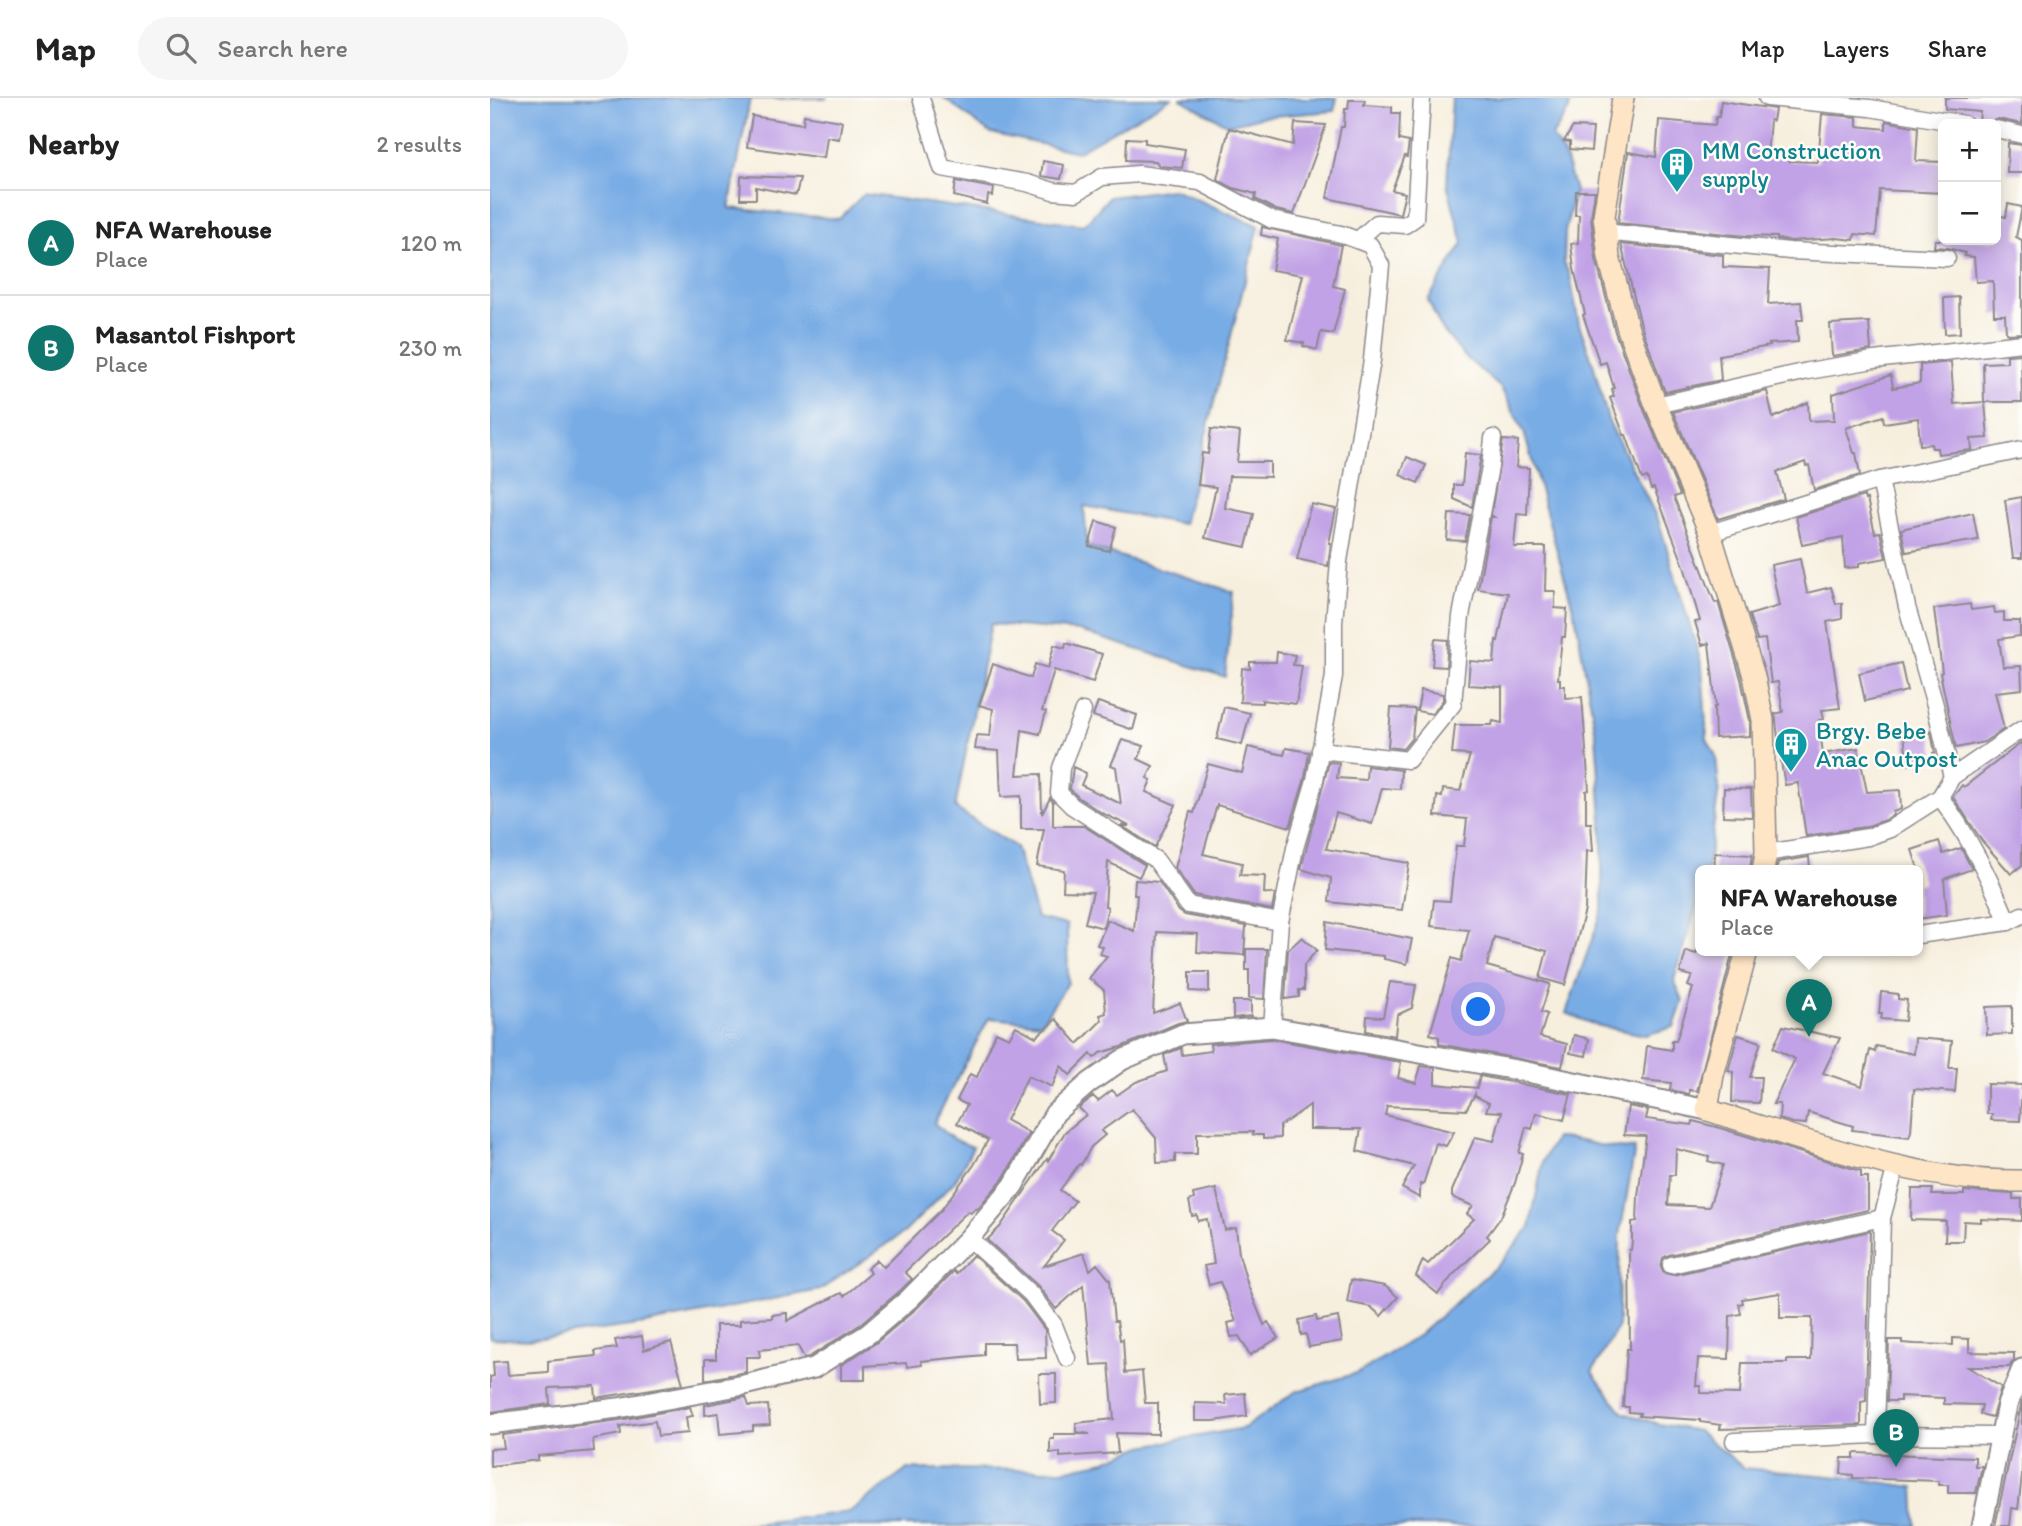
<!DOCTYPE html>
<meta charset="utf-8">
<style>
body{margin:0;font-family:Itim,sans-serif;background:#f6f6f6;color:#222}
.controls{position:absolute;right:21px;top:21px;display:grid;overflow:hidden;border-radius:10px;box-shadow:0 4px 18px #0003}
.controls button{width:63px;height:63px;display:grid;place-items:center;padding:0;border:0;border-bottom:2px solid #e0e0e0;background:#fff;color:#222;font:35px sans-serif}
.you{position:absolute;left:989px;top:912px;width:24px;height:24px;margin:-18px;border:5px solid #fff;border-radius:50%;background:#1a73e8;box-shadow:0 0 0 10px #1a73e833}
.badge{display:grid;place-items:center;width:46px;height:46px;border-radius:50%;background:#0f766e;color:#fff;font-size:23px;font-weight:700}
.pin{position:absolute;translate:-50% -58px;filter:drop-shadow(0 2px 4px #0008)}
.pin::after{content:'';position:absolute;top:37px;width:24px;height:21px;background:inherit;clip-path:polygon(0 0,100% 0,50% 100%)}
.popup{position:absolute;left:1205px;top:767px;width:228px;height:91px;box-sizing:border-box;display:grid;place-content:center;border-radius:10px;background:#fff;filter:drop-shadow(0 2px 5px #0005);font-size:23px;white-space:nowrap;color:#767676}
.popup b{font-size:26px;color:#222}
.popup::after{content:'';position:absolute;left:50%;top:100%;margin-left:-14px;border:14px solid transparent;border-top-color:#fff}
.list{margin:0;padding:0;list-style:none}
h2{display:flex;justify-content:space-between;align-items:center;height:91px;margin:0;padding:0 28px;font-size:30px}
h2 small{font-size:23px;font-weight:400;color:#767676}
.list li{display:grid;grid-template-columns:46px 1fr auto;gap:21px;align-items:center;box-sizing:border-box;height:105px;padding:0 28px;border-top:2px solid #e0e0e0}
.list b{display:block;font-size:26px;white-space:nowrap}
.list p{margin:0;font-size:23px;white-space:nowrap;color:#767676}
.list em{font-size:23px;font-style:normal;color:#767676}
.icon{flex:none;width:38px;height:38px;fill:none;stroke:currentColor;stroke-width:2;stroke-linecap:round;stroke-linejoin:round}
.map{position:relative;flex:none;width:1532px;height:1428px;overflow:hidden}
header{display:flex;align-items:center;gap:42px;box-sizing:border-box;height:98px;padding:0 35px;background:#fff;border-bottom:2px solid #e0e0e0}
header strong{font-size:33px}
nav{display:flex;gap:38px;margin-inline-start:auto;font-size:24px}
.search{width:490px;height:63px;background:#f6f6f6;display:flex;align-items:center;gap:18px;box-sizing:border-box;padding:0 24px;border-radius:38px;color:#767676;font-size:26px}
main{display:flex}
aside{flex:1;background:#fff}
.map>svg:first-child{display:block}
</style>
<header>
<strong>Map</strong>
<div class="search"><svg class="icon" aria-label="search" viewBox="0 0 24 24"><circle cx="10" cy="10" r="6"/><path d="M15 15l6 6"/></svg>Search here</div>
<nav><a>Map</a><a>Layers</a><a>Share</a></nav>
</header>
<main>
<aside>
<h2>Nearby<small>2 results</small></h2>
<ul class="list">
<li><span class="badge">A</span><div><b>NFA Warehouse</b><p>Place</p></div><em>120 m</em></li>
<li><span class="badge">B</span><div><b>Masantol Fishport</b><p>Place</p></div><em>230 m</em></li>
</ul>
</aside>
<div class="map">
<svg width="1532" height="1428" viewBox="0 0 1532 1428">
<rect width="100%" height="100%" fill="#fdfcf7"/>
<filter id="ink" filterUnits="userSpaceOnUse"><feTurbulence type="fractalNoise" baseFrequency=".0143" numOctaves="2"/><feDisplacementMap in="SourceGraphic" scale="14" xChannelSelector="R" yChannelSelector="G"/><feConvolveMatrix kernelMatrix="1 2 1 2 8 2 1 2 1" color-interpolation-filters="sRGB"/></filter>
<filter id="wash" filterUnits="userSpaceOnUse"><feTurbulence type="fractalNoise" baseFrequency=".00686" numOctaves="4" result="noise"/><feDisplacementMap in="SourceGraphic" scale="28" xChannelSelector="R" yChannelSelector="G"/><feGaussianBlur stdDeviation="1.57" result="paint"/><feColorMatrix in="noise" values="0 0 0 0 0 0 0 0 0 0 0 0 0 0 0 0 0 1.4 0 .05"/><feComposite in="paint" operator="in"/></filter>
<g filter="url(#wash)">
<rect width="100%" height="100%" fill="#f7efde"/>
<g fill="#78ace5" stroke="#4d6790" stroke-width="2">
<polygon points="0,0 338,0 260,1 239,110 349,121 374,96 594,127 619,99 683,91 769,128 693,426 594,408 597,448 744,494 735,579 589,533 501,526 465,710 526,749 547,820 577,827 578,885 551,925 499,920 444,1025 463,1041 483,1049 465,1083 415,1134 330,1192 155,1226 37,1242 0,1240"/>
<polygon points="454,0 681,0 587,54 500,35"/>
<polygon points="689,0 847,0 844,13 771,19 738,27"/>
<polygon points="962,0 1080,0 1079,12 1062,38 1075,59 1085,93 1075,133 1074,165 1080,178 1089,226 1103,265 1118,322 1169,424 1212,568 1217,641 1226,658 1229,691 1217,773 1210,773 1210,798 1184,882 1193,903 1184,929 1155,937 1105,927 1076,915 1112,813 1112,721 1106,637 1086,521 1034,334 1011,290 973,257 951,230 938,202 973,145 957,86"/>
<path d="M1065,1040C1094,1040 1115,1053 1145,1050L1130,1137L1128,1229L1102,1274L1133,1315L1169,1326L1208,1333L1254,1370L1361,1380L1424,1389L1426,1428H243L359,1414L418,1371L573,1372L615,1363L653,1348L754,1330L805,1294L870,1274L929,1237L1011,1164L1040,1129L1053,1062Z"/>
</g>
<g id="blocks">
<g fill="#c1a2e6" fill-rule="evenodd">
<polygon points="1455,0 1532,0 1532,26 1508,21 1498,25 1489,24 1490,14 1455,11"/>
<polygon points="859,2 875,2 874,7 902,9 902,15 910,15 909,42 919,44 917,59 915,58 902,92 915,95 910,116 837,100 851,29 854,29 855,11 858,11"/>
<polygon points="1231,3 1285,11 1283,23 1280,22 1277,59 1299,60 1299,63 1328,64 1332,16 1367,19 1367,28 1396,31 1396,23 1428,29 1426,63 1453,64 1453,95 1390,92 1386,138 1365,136 1364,142 1346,140 1301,143 1287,141 1287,139 1255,138 1128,125 1138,54 1166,59 1169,22 1225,27 1226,19 1229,19"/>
<polygon points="314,17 352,23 349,41 337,39 334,60 257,49 262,18 313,26"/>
<polygon points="805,25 836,27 804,116 786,112 765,101 766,96 743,90 727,81 739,30 803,47"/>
<polygon points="1083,29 1103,30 1101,53 1080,51 1080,44 1074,43"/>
<polygon points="637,40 655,41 655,45 695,51 692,70 669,68 666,63 636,62"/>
<polygon points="1518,45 1532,47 1532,75 1517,75"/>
<polygon points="553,63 574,67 571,81 551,78"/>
<polygon points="251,79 252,78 310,80 306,97 266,89 266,101 250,101"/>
<polygon points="466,83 504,90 503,98 498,97 497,106 464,98"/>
<polygon points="1086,93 1105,93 1101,119 1106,161 1125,234 1154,312 1190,397 1184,399 1225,505 1228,504 1251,581 1260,623 1260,638 1225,640 1224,609 1226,609 1219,545 1212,547 1205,524 1210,523 1194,468 1164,390 1161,391 1157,379 1152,381 1136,337 1134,337 1120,300 1124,298 1122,291 1124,290 1116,264 1110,266 1093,217 1095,216 1084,171 1081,146 1088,145 1089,117 1085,117"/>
<polygon points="1518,106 1532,109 1526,139 1532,142 1532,235 1518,236 1516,235 1515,217 1504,217 1503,183 1486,184 1484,159 1474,158 1475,155 1458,150 1444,149 1445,142 1506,142 1506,117 1516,119"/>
<polygon points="772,129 851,147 843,188 855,191 843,236 831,234 827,252 813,248 814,245 797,242 813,177 782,172 788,141 771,137"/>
<polygon points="1131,146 1233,157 1233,169 1280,171 1278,206 1311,204 1313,222 1307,222 1308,244 1279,246 1280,248 1229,257 1231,282 1175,294 1151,227"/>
<polygon points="1469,199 1470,235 1455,236 1454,200"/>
<polygon points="1379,224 1381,252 1342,258 1340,226"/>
<polygon points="1531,256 1532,304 1494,304 1493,265 1517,264 1517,257"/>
<polygon points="1461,264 1464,306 1495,304 1498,340 1481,341 1482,352 1448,356 1447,350 1442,350 1441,346 1430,347 1428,320 1394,325 1393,318 1356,330 1364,355 1366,355 1370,377 1324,392 1319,367 1316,368 1315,364 1287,374 1294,401 1228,421 1183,314 1277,293 1283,320 1318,304 1319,323 1344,322 1343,296 1401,277 1403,290 1430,285 1430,267"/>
<polygon points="721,331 750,334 747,364 780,364 780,379 739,378 735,410 764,416 756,449 715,440 726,389 708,387 712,355 718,356"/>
<polygon points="1013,342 1028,343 1026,369 1039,370 1037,417 1027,416 1024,449 1056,449 1055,493 1065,493 1065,510 1077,511 1075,539 1072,539 1068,581 1070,581 1070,588 1075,588 1075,600 1092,599 1099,692 1096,693 1096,725 1101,725 1103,753 1097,753 1095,812 1075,887 1050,880 1057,853 1004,839 997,868 1060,886 1051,914 1057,916 1050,939 1077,946 1072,969 949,946 949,939 940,936 962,860 971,863 979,832 941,828 944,802 960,803 966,748 974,748 977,721 945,718 947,698 952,699 953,691 970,693 980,657 962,656 965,627 1002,627 1003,623 1012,625 1012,589 978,587 980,563 1004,565 1006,542 1008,543 1018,495 988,491 1001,419 1004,419 1001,417"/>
<polygon points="975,355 991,357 982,409 964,401 964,387 972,387"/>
<polygon points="917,359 936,367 928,385 910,377"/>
<polygon points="1374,398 1375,402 1377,401 1385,435 1390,434 1396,460 1369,465 1369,469 1355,470 1353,439 1312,447 1306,419"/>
<polygon points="1532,399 1532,460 1523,460 1515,402"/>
<polygon points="821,406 846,411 839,445 841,445 838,468 807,461"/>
<polygon points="1483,415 1488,442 1416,454 1411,431"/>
<polygon points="959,416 980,417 975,443 957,442"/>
<polygon points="606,423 626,429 619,453 599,448"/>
<polygon points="1310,461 1317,495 1341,489 1346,506 1352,505 1352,521 1337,524 1350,610 1332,612 1334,621 1329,622 1333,656 1368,650 1377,694 1410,692 1411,711 1403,714 1403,717 1395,722 1375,729 1316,738 1308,685 1295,687 1292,670 1285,616 1293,614 1288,584 1281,585 1275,541 1267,542 1259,517 1289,508 1281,467"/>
<polygon points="1480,506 1481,512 1504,509 1505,515 1514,514 1514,523 1530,523 1530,538 1509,541 1513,569 1531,568 1532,591 1505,594 1514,631 1494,644 1466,650 1450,575 1452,574 1444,511"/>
<polygon points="945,541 958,542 956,569 942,568"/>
<polygon points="576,545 612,556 603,584 564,572 552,613 556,614 550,636 532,632 527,677 551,676 552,716 560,700 563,704 563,728 594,728 655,767 649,779 618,764 615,808 618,809 613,830 595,825 603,794 573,793 574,772 547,768 554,731 531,731 531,698 511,699 509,653 485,651 487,637 500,638 503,611 489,607 503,566 541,580 545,566 558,570 564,547 575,550"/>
<polygon points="787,554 805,557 803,567 812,568 806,606 772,602 772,605 750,604 752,570 760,571 760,564 786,564"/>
<polygon points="1411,565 1417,593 1375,603 1369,575"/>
<polygon points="931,592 953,596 953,602 942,616 927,613"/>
<polygon points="608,604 647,617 643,632 603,618"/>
<polygon points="734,609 760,615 752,647 727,641"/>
<polygon points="901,610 925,611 922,640 913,651 898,649"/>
<polygon points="1441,634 1445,655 1443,655 1444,662 1418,666 1414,638"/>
<polygon points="632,642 654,648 648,661 663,668 657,680 661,682 656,694 686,707 665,749 632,728 639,728 612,715 589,700 580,691 583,669 596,675 591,687 631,706 626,669 621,667"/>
<polygon points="1532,644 1532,767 1521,776 1492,743 1463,699 1472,687 1474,689"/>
<polygon points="758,649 794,657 796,650 819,654 815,680 800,729 727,707 713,756 752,765 750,777 775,778 774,795 785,796 782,812 704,797 685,770 700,714 704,715 718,666 752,675"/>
<polygon points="839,664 849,665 847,680 876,682 877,668 911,672 910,691 892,690 882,726 846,715 836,751 919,765 912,812 839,804 841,780 811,771"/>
<polygon points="1234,690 1261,691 1262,719 1233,718"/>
<polygon points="1449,743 1453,756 1471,750 1482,771 1454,781 1457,817 1427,821 1427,786 1433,785 1422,752"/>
<polygon points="1225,755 1262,757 1260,773 1224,773"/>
<polygon points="1319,759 1320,770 1286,773 1288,764"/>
<polygon points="645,782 669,784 689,813 695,817 756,828 754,857 707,854 708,836 667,834 663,915 690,905 697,923 688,925 631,949 610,955 604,960 601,956 580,977 571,968 562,989 538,978 516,1022 539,1035 513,1081 487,1111 485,1110 481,1115 478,1113 415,1174 422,1181 411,1192 371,1226 319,1259 314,1260 308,1248 269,1252 270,1259 256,1259 256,1274 215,1282 215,1261 226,1261 226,1227 250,1227 250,1222 283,1220 282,1217 297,1215 297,1223 351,1195 354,1198 381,1175 377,1171 387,1162 394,1169 451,1112 484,1067 498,1042 467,1025 477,1007 467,1002 480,976 487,979 506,934 519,940 526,928 546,939 566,921 588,946 612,922 610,917 616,915 614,892 599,880 617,858 610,856 613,849 607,847 618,822 644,833 647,797 644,797"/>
<polygon points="837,824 922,841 917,866 894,861 894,858 835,852"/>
<polygon points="812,839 827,852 814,867 814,892 809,892 809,899 795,901 798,852"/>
<polygon points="756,851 777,851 774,901 759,900 759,872 756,872"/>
<polygon points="1196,853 1206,856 1207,853 1243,853 1207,993 1199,992 1199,996 1180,992 1181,985 1153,982 1157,948 1182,952 1182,943 1186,943 1203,890 1198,888 1202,878 1190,875"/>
<polygon points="700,874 719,874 719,894 700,893"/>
<polygon points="900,884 926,887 922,910 907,917 905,938 876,933 877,918 893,919"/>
<polygon points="1391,894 1408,896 1408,901 1417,902 1415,923 1391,921 1392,916 1389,916"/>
<polygon points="743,903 761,903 761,918 743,920"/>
<polygon points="1522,908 1522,936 1497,937 1496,909"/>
<polygon points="1293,928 1350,940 1333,975 1372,988 1380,952 1385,954 1386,948 1424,956 1425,940 1462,943 1459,970 1467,970 1465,994 1424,991 1421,1033 1419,1039 1362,1032 1363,1028 1318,1014 1316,1026 1303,1025 1289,1021 1290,1006 1283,1006 1305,961 1283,950"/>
<polygon points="1084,937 1099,941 1096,958 1080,955"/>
<polygon points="1248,937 1271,944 1260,979 1271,979 1269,1005 1242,1004 1243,974 1238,973"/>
<polygon points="781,941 911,964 908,980 926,985 931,968 945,970 945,986 987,990 990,978 1081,996 1074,1022 1046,1015 1042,1031 1036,1029 1029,1055 1033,1056 1025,1085 1011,1119 997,1138 1000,1141 963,1177 948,1196 926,1178 933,1162 938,1166 984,1121 977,1116 983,1108 962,1099 962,1093 985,1039 1004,1043 1012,1014 996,1013 999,1005 985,998 985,996 976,1012 897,1008 895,1017 964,1034 956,1048 946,1045 933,1087 930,1086 930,1100 912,1090 924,1068 867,1053 871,1031 820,1031 820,1007 790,1028 790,1040 773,1041 773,1037 763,1037 763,1034 707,1035 707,1056 685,1056 685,1064 667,1065 666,1040 642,1011 611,1033 615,1037 601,1049 591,1067 589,1066 570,1092 585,1103 562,1133 574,1142 554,1168 594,1155 600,1172 607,1166 620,1182 624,1223 627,1223 630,1242 633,1241 635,1275 652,1273 655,1305 668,1305 668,1336 626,1335 628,1355 570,1359 570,1354 560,1355 560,1341 564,1341 564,1336 600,1336 586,1334 586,1325 624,1321 619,1266 601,1267 593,1187 566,1211 548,1188 497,1142 510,1129 557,1061 558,1063 575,1034 596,1017 589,1010 603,998 608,1003 622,992 627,997 646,984 677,973 674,957 691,950 692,957 721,953 720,946"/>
<polygon points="1497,986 1532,987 1530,1023 1501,1022 1502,1016 1497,1016"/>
<path d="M1138,1008L1158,1012L1156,1021L1202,1027L1203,1023L1230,1030L1371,1073V1079H1378V1112L1179,1157L1173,1160L1171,1169L1174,1175L1183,1177L1380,1133L1376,1303L1371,1304V1327L1230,1331L1231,1327L1210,1324V1322L1149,1318L1150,1315L1139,1314V1309H1133L1137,1251H1140L1139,1152H1141L1142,1143V1124L1147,1123L1148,1098L1156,1038L1134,1037ZM1186,1051L1219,1059L1218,1063L1233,1067L1219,1109L1178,1107L1180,1077H1185ZM1290,1195V1220H1322L1321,1262H1297V1265H1252L1250,1296L1210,1295V1288H1206L1208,1260L1239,1261L1240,1218L1251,1216L1249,1206L1253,1205L1252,1201Z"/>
<polygon points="726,1091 735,1132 746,1130 749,1156 758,1188 774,1227 778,1224 788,1240 760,1257 749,1238 741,1239 738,1225 746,1223 730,1184 719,1187 714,1168 724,1166 717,1121 708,1123 707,1117 702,1118 699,1103 704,1101 703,1096"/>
<polygon points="1422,1091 1443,1091 1442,1097 1474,1097 1474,1093 1523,1096 1523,1101 1532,1101 1532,1123 1491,1121 1491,1124 1474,1123 1473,1143 1455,1143 1456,1123 1421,1122"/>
<polygon points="483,1157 533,1203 555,1232 556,1260 525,1261 524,1245 494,1245 494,1257 431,1263 432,1267 417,1269 416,1265 375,1268 375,1282 351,1282 351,1267 386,1245 427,1210 464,1173 466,1176"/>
<polygon points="861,1182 895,1188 908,1199 891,1218 881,1209 857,1204"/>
<polygon points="826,1218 827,1223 848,1219 852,1243 819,1249 816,1236 811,1237 809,1222"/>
<polygon points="152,1238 154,1252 181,1244 193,1286 106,1300 105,1288 59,1290 60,1306 0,1314 0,1279 4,1278 3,1264 17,1263 18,1277 58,1274 58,1263 106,1258 105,1253 127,1250 125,1242"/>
<polygon points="1463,1240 1479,1241 1479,1254 1524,1255 1524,1262 1519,1269 1478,1269 1511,1289 1502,1319 1490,1316 1492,1307 1454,1306 1454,1300 1410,1298 1410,1303 1397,1303 1399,1242 1412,1242 1412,1245 1425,1246 1463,1247"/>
<polygon points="549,1276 566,1276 566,1305 550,1306"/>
<polygon points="755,1295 757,1318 724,1323 705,1323 705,1305 736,1306 735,1297"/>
<polygon points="256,1299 259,1308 278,1307 280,1327 263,1328 263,1333 230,1336 228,1315 215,1317 215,1307"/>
<polygon points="1532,1303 1532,1378 1528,1411 1522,1410 1520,1428 1505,1428"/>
<polygon points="200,1309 203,1318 196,1319 198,1335 168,1338 165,1323 130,1328 131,1336 103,1341 104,1353 48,1358 48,1362 0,1368 0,1351 14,1350 12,1337 130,1322"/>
<polygon points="1364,1355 1485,1359 1485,1368 1492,1368 1486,1395 1458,1395 1458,1387 1449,1387 1449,1383 1363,1380 1363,1377 1351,1376 1352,1360 1364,1360"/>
</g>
</g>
</g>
<g filter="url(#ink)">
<use href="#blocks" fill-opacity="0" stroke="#8c888c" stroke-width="2"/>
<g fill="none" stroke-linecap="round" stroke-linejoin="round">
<defs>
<g id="minor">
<polyline points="431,0 452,70 537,85 563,93 586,95 612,79 649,76 710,84 782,122 851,136 880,147 891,167 882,262 849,463 844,525 844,578 825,682 805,750 790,824 782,929"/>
<polyline points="1277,0 1380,10 1474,26"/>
<polyline points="1506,31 1532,37"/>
<polyline points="1114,134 1300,153 1457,160"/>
<polyline points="868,142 887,125 915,127 925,120 932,0"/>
<polyline points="1166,307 1318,273 1384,262 1532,245"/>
<polyline points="1390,382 1417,509 1445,607 1462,679"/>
<polyline points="1220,435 1390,382 1532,352"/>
<polyline points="593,613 571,670 569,695 582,708 666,762 698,807 790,824"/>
<polyline points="830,652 918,662 963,606 971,518 1000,369 1003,340"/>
<path d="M1450,699C1479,738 1499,779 1518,824"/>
<polyline points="1276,755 1378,739 1400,731 1450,699 1462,679 1532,631"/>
<polyline points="1428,837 1518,824 1532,817"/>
<polyline points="1406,1068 1392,1120 1386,1337 1509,1338"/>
<polyline points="479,1140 541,1196 564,1227 577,1260"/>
<polyline points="1181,1167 1392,1120"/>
<polyline points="1244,1343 1386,1337"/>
</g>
<g id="tertiary">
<polyline points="0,1326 128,1310 254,1287 324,1270 378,1236 419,1201 479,1140 523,1088 565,1015 599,985 632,962 693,936 782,929 1032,973 1217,1012"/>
<polyline points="1492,1428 1517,1307 1532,1271"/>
</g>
<g id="secondary">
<polyline points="1133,0 1114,118 1119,159 1138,231 1166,307 1220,435 1264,578 1273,622 1276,755 1273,773"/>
<path d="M1257,853L1223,977L1217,1012C1318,1042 1425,1085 1532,1083"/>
</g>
</defs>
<use href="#minor" stroke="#8c888c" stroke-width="19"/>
<use href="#tertiary" stroke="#8c888c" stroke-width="23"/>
<use href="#secondary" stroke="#8c888c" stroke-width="24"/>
<use href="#minor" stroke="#fff" stroke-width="16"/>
<use href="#tertiary" stroke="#fff" stroke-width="19"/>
<use href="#secondary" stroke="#fee5c5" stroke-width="21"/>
</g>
</g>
<defs>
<symbol id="building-pin" viewBox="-11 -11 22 30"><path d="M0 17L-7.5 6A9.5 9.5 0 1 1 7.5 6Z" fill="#0f9aa8" stroke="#fdfcf7"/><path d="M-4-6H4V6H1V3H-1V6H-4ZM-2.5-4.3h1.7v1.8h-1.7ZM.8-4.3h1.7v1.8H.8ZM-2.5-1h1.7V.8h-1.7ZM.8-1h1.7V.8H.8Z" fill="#fff"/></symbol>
</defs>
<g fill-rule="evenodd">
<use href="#building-pin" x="1168" y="47" width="38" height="52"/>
<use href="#building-pin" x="1282" y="627" width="38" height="52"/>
</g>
<g text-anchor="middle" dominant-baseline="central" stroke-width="5" stroke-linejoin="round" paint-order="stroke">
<g font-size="24" fill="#0d838f" stroke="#fdfcf7" text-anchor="start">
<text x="1212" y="52">MM Construction<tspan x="1212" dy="28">supply</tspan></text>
<text x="1326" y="632">Brgy. Bebe<tspan x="1326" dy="28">Anac Outpost</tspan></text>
</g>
</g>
</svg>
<div class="controls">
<button>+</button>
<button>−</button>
</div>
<div class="you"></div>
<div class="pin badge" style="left:1319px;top:939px">A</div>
<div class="popup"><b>NFA Warehouse</b>Place</div>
<div class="pin badge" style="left:1406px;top:1369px">B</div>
</div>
</main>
